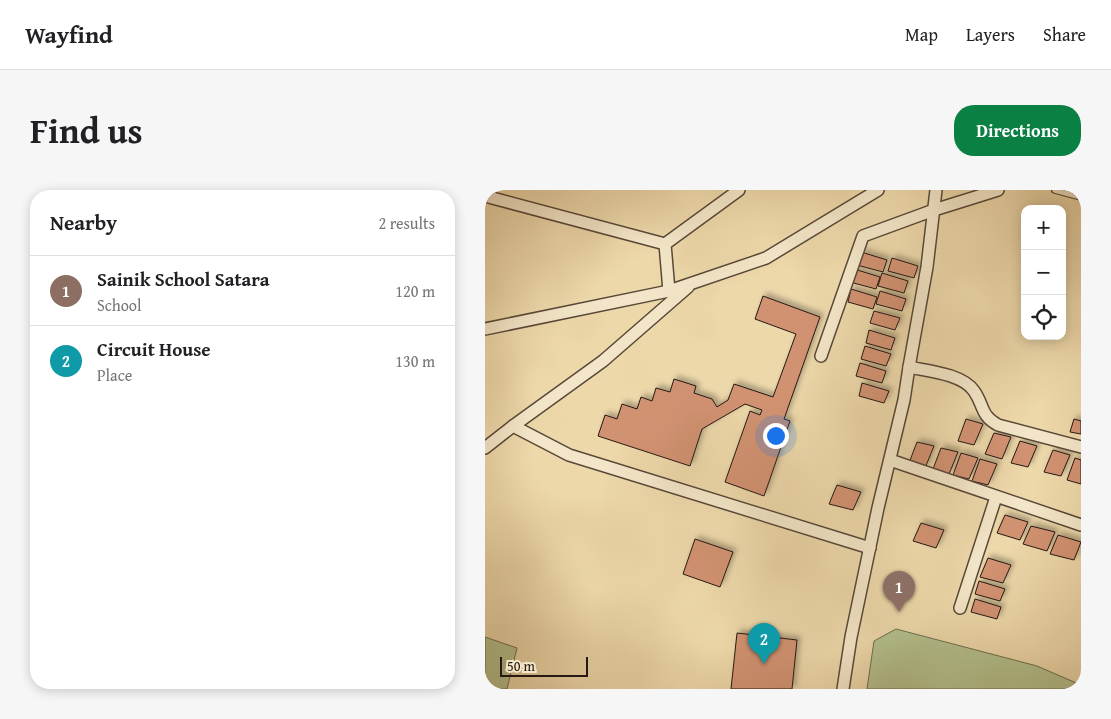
<!DOCTYPE html>
<meta charset="utf-8">
<style>
body{margin:0;font-family:"Gentium Book Plus",serif;background:#f6f6f6;color:#202124}
.controls{position:absolute;right:15px;top:15px;display:grid;overflow:hidden;border-radius:10px;box-shadow:0 2px 12px #0003}
.controls button{width:45px;height:45px;display:grid;place-items:center;padding:0;border:0;border-bottom:1px solid #e0e0e0;background:#fff;color:#202124;font:25px sans-serif}
.scale{position:absolute;left:15px;bottom:12px;width:88px;box-sizing:border-box;padding-left:5px;border:2px solid #261813;border-top:0;font-size:14px;line-height:18px;white-space:nowrap;color:#261813;-webkit-text-stroke:4px #f3e6c8;paint-order:stroke}
.you{position:absolute;left:290px;top:245px;width:18px;height:18px;margin:-12px;border:4px solid #fff;border-radius:50%;background:#1a73e8;box-shadow:0 0 0 8px #1a73e833}
.badge{display:grid;place-items:center;width:32px;height:32px;border-radius:50%;background:#0b8043;color:#fff;font-size:16px;font-weight:700}
.pin{position:absolute;translate:-50% -41px;filter:drop-shadow(0 1px 2px #0008)}
.pin::after{content:'';position:absolute;top:26px;width:18px;height:15px;background:inherit;clip-path:polygon(0 0,100% 0,50% 100%)}
.list{margin:0;padding:0;list-style:none}
h2{display:flex;justify-content:space-between;align-items:center;height:65px;margin:0;padding:0 20px;font-size:21px}
h2 small{font-size:16px;font-weight:400;color:#757577}
.list li{display:grid;grid-template-columns:32px 1fr auto;gap:15px;align-items:center;box-sizing:border-box;height:70px;padding:0 20px;border-top:1px solid #e0e0e0}
.list b{display:block;font-size:19px;white-space:nowrap}
.list p{margin:0;font-size:16px;white-space:nowrap;color:#757577}
.list em{font-size:16px;font-style:normal;color:#757577}
.icon{flex:none;width:28px;height:28px;fill:none;stroke:currentColor;stroke-width:2;stroke-linecap:round;stroke-linejoin:round}
.map{position:relative;flex:none;width:596px;height:499px;overflow:hidden;border-radius:20px}
header{display:flex;align-items:center;gap:30px;box-sizing:border-box;height:70px;padding:0 25px;background:#fff;border-bottom:1px solid #e0e0e0}
header strong{font-size:24px}
nav{display:flex;gap:28px;margin-inline-start:auto;font-size:18px}
.intro{display:flex;align-items:center;justify-content:space-between;box-sizing:border-box;height:120px;padding:0 30px}
h1{margin:0;font-size:35px}
.button{padding:12px 22px;border-radius:20px;background:#0b8043;color:#fff;font-size:18px;font-weight:700}
main{display:flex;gap:30px;padding:0 30px}
aside{flex:1;background:#fff;border-radius:20px;box-shadow:0 2px 12px #0003}
.map>svg:first-child{display:block}
</style>
<header>
<strong>Wayfind</strong>
<nav><a>Map</a><a>Layers</a><a>Share</a></nav>
</header>
<div class="intro"><h1>Find us</h1><a class="button">Directions</a></div>
<main>
<aside>
<h2>Nearby<small>2 results</small></h2>
<ul class="list">
<li><span class="badge" style="background:#8d6e63">1</span><div><b>Sainik School Satara</b><p>School</p></div><em>120 m</em></li>
<li><span class="badge" style="background:#0f9aa8">2</span><div><b>Circuit House</b><p>Place</p></div><em>130 m</em></li>
</ul>
</aside>
<div class="map">
<svg width="596" height="499" viewBox="0 0 596 499">
<defs>
<filter id="shadow"><feDropShadow dx="3.5" dy="-3.5" stdDeviation="2.5" flood-color="#0004"/></filter>
</defs>
<rect width="100%" height="100%" fill="#edd8aa"/>
<filter id="stains"><feTurbulence type="fractalNoise" baseFrequency=".004" numOctaves="4"/><feColorMatrix values="0 0 0 0 .2 0 0 0 0 .09 0 0 0 0 .02 0 0 0 .5 -.17"/></filter>
<radialGradient id="worn" r=".72"><stop offset=".6" stop-color="#630" stop-opacity="0"/><stop offset="1" stop-color="#630" stop-opacity=".3"/></radialGradient>
<g fill="#b3c08d" stroke="#6c6c50">
<polygon points="411,439 552,476 596,495 596,499 382,499 389,451"/>
<polygon points="0,447 32,458 22,499 0,499"/>
</g>
<g fill="#d19272" stroke="#261813" filter="url(#shadow)">
<polygon points="376,62 402,70 398,82 372,75"/>
<polygon points="407,68 433,76 429,88 403,81"/>
<polygon points="369,79 395,87 391,99 365,92"/>
<polygon points="397,83 423,91 419,103 393,96"/>
<polygon points="366,99 392,107 388,119 363,112"/>
<polygon points="395,101 421,109 417,121 391,114"/>
<polygon points="278,106 335,127 299,229 305,231 279,306 240,292 265,221 275,225 277,220 260,214 217,239 205,276 113,246 120,225 132,229 137,214 152,219 156,207 167,211 171,198 185,202 189,189 211,196 209,203 227,209 232,217 243,210 249,194 288,207 311,144 270,129"/>
<polygon points="389,121 415,128 410,140 385,133"/>
<polygon points="384,140 410,148 406,160 381,153"/>
<polygon points="380,156 406,164 401,176 376,169"/>
<polygon points="375,173 401,181 397,193 371,186"/>
<polygon points="377,193 404,201 399,213 374,206"/>
<polygon points="481,229 498,234 489,255 473,251"/>
<polygon points="589,229 596,231 596,244 585,242"/>
<polygon points="509,243 526,247 517,269 500,264"/>
<polygon points="535,251 552,256 543,277 526,273"/>
<polygon points="432,252 449,256 440,278 424,273"/>
<polygon points="456,258 473,262 464,284 448,279"/>
<polygon points="568,260 585,265 576,286 559,282"/>
<polygon points="476,263 493,268 484,289 468,285"/>
<polygon points="590,268 596,270 596,294 582,290"/>
<polygon points="495,269 512,274 503,295 487,291"/>
<polygon points="352,295 376,302 368,320 344,314"/>
<polygon points="520,325 543,332 535,350 512,343"/>
<polygon points="436,333 459,340 451,358 428,351"/>
<polygon points="546,336 570,342 562,361 538,354"/>
<polygon points="573,345 596,352 589,370 565,364"/>
<polygon points="210,349 248,362 235,397 198,384"/>
<polygon points="503,368 526,375 518,393 495,387"/>
<polygon points="494,391 520,399 515,411 490,404"/>
<polygon points="490,409 516,417 512,429 486,422"/>
<polygon points="252,443 312,450 307,499 246,499"/>
</g>
<g fill="none" stroke-linecap="round" stroke-linejoin="round">
<defs>
<polyline id="service" points="570,0 596,7"/>
<g id="minor">
<polyline points="0,6 180,54"/>
<polyline points="184,101 180,54 254,0"/>
<polyline points="0,139 184,101 281,68 393,0"/>
<polyline points="336,166 378,46 449,20 513,0"/>
<path d="M424,177C443,181 478,184 489,201C499,215 495,225 513,235L596,257"/>
<polyline points="28,236 84,265 385,358"/>
<polyline points="0,258 28,236 118,171 203,97"/>
<polyline points="405,270 596,335"/>
<polyline points="475,418 511,307"/>
<polyline points="358,499 366,447 393,318 419,210 424,177 442,77 451,0"/>
</g>
</defs>
<use href="#service" stroke="#584839" stroke-width="8"/>
<use href="#minor" stroke="#584839" stroke-width="14"/>
<use href="#service" stroke="#f3e6c8" stroke-width="5.5"/>
<use href="#minor" stroke="#f3e6c8" stroke-width="11"/>
</g>
<rect width="100%" height="100%" filter="url(#stains)"/>
<rect width="100%" height="100%" fill="url(#worn)"/>
</svg>
<div class="controls">
<button>+</button>
<button>−</button>
<button><svg class="icon" aria-label="locate" viewBox="0 0 24 24"><circle cx="12" cy="12" r="6"/><path d="M12 2v4M12 18v4M2 12h4M18 12h4"/></svg></button>
</div>
<div class="scale">50 m</div>
<div class="you"></div>
<div class="pin badge" style="left:414px;top:422px;background:#8d6e63">1</div>
<div class="pin badge" style="left:279px;top:474px;background:#0f9aa8">2</div>
</div>
</main>
